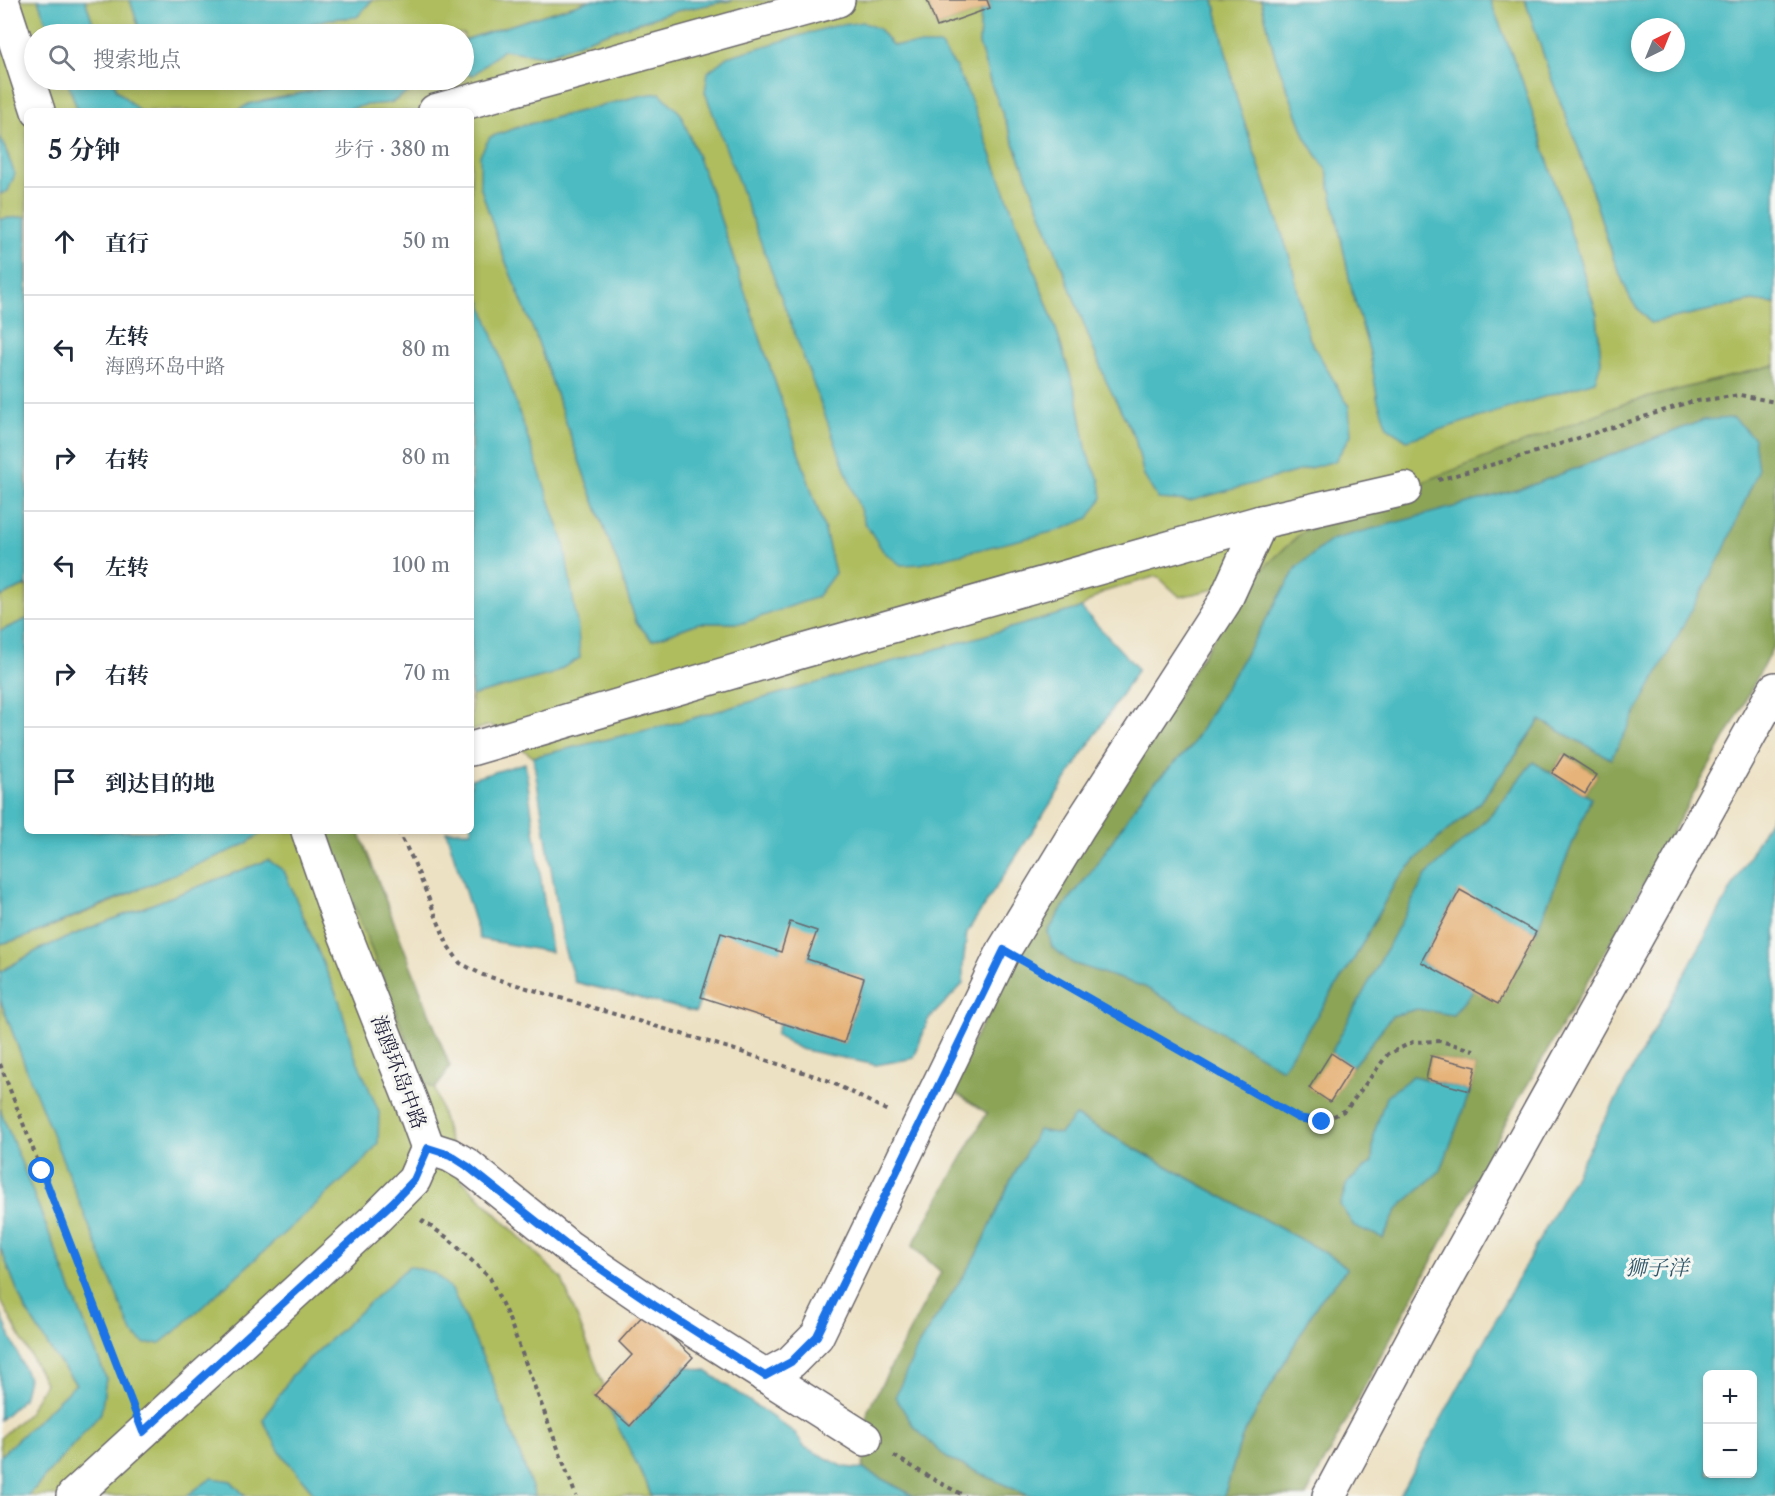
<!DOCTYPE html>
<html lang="zh">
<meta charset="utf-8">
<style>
body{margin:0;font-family:"Libre Caslon Text","Noto Serif SC",serif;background:#f2f2f3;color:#1f2937}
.controls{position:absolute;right:18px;bottom:18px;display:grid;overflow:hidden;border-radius:9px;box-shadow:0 3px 9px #0003}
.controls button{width:54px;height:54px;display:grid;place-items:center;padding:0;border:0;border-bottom:2px solid #e0e1e3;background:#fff;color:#1f2937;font:30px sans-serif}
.compass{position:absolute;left:1631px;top:18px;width:54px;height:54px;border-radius:50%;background:#fff;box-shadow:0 3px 9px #0003;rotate:43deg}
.stop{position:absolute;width:18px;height:18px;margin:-14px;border:4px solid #1a73e8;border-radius:50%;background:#fff}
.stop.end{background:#1a73e8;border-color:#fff;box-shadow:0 2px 6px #0008}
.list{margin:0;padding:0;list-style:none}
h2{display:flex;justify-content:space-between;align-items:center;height:78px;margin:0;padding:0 24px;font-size:26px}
h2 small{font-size:20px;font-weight:400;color:#747a83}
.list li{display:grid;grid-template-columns:39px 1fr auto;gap:18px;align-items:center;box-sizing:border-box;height:108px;padding:0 24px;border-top:2px solid #e0e1e3}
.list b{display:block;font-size:22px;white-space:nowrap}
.list p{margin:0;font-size:20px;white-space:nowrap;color:#747a83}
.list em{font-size:20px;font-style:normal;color:#747a83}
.icon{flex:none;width:33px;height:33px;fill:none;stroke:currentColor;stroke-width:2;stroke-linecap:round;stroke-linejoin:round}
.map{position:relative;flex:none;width:1775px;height:1496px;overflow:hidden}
.search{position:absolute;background:#fff;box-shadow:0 3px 9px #0003;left:24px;top:24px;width:450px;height:66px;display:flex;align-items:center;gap:15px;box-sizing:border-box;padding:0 21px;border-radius:33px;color:#747a83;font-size:22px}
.panel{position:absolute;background:#fff;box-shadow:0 3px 9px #0003;left:24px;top:108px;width:450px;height:726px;border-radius:9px}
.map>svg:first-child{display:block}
</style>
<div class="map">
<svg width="1775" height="1496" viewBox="0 0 1775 1496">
<rect width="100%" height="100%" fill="#f6f6f2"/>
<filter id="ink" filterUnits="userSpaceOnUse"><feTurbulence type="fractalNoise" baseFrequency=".0167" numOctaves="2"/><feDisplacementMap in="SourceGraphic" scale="12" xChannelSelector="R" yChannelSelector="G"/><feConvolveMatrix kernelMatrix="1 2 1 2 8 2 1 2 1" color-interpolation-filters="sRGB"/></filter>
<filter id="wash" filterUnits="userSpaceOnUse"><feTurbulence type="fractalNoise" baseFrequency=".008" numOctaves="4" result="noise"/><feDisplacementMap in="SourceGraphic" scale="24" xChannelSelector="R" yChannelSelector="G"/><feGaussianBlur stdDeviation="1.35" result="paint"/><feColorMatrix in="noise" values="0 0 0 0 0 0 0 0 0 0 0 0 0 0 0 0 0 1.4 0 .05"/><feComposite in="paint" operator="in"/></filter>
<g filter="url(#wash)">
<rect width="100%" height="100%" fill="#ede1c3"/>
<g fill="#afbd5f" stroke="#68704d" stroke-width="1.5" fill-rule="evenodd">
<polygon points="0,0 38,0 51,34 34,34 34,80 67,80 78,111 27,111 27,218 23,217 0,219 0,194 8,191 9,157 0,136"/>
<polygon points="85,0 130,0 141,34 97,34"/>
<polygon points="372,0 591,0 464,40 464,34 276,34 329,19 357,17"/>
<path d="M733,0H927L937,27L981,11L979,44L990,81L1106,381L1135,438L1144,476L1349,407L1308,336L1291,261L1237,100L1214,0H1261L1275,56L1306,138L1327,171L1352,291L1370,353L1378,401L1601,362L1597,315L1522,80L1490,0H1525L1552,80L1580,153L1614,260L1631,300L1650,323L1753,301L1775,304V365L1626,403L1302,532L1250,581L1180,597L1157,576L1103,592L1081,608L676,723L533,757L491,725L471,731V696L552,674L482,304L471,279V111H342L365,105L391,103L427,80H464V74L473,75L503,50L545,56L600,35L671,12ZM879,29L892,45L969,95L1054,323L1077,397L1087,454L1100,481L721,133L705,92ZM643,95L681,114L712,194L825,531L835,573L743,623H698L652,640L636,622L619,567L586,480L537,339L503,255L480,186L481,155L490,137L522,126Z"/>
<polygon points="113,80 365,80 249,104 237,111 139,111 117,90"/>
<polygon points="27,585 27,619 0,631 0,597"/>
<polygon points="261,831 325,831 423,1080 435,1089 460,1178 562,1279 604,1386 595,1395 608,1407 647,1484 651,1496 535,1496 491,1376 452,1290 280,1452 316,1496 245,1496 231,1481 212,1478 186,1496 28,1496 101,1413 106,1378 0,1109 0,999 29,1076 353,1051 340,1003 284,871 268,860 95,926 40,949 0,972 0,944 23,938 102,906 260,834"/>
<polygon points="0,1247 24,1307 54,1354 76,1384 0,1456 0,1438 28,1413 45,1383 0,1299"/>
</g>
<g fill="#8ba456" stroke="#566348" stroke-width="1.5" fill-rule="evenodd">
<path d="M1775,365V643L1739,713L1615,935L1513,1109L1306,1496H1224L1242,1437L1318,1303L1347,1269L1338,1260L1076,1116L1060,1134L1038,1130L1011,1180L978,1253L919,1344L947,1458L1029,1496H914L863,1469L868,1410L941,1272L912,1246L987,1113L948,1088L1010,972L1089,834L1250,581L1302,532L1341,513L1405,489L1626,403ZM1704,420L1611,759L1540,720L1516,755L1479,803L1423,852L1395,883L1354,959L1145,987L1072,963L1048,932L1062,909L1094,868L1145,792L1190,748L1211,715L1474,502L1524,488ZM1564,754L1597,775L1585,794L1591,798L1536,932L1498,1003L1473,990L1453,1015L1417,1009L1392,1016L1352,1067L1330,1101L1309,1088L1487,819L1533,763L1552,773ZM1431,1056L1476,1067L1470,1091L1441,1169L1398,1208L1383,1238L1347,1183L1372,1162L1374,1133L1413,1076L1426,1079Z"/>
<polygon points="325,831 356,831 360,834 450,1067 435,1089 423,1081"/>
</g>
<g fill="#4dbcc2" stroke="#386f7e" stroke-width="1.5" fill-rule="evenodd">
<polygon points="38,0 85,0 97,34 51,34"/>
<polygon points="130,0 372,0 357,17 329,19 276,34 141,34"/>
<polygon points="591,0 733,0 671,12 600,35 545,56 503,50 473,75 464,74 464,40"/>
<polygon points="988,0 1214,0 1237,100 1291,261 1308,336 1349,407 1351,435 1335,461 1190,501 1158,499 1144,476 1135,438 1106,381 990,81 979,44 981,11 990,8"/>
<polygon points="1261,0 1490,0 1522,80 1597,315 1601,362 1595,381 1407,440 1387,427 1378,401 1370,353 1352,291 1327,171 1306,138 1275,56"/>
<path d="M1525,0H1775V304L1752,301L1650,323L1631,300L1614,260L1580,153L1552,80ZM1640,27H1676V63H1640Z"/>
<polygon points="862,22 879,29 892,45 940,45 955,66 969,95 1054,323 1077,397 1087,454 1100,481 1102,498 1089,518 1060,530 920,564 901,565 883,551 865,523 705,92 708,72 727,57 830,27"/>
<polygon points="67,80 113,80 117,90 139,111 78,111"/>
<polygon points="365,80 427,80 391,103 365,105 342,111 237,111 249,104"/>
<polygon points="660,93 681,114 712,194 825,531 835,573 817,597 743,623 698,623 652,640 636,622 619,567 586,480 537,339 503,255 480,186 480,155 490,137 522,126 643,95"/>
<polygon points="0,136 15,174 8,191 0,194"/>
<polygon points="23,217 27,218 27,585 0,597 0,219"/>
<polygon points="471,279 482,304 564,543 578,630 580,658 552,674 471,696"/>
<polygon points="1733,418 1754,438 1758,471 1723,552 1611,759 1540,720 1516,755 1479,803 1423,852 1395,883 1354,959 1282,1069 1145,987 1072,963 1052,947 1048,932 1062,909 1094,868 1145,792 1190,748 1297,567 1331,540 1524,488 1704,420"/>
<polygon points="1081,608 1138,669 967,932 963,965 963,984 928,1020 914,1058 876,1065 800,1049 776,1035 780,1022 844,1043 864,978 807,959 816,931 701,997 696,1012 575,982 564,948 533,757 676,723"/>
<polygon points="27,619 27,831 261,831 260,834 244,845 23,938 0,944 0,631"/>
<polygon points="1533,762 1591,798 1536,932 1459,891 1421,962 1473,990 1453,1015 1417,1009 1392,1016 1352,1067 1331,1053 1426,875 1487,819"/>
<polygon points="525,763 551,952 480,939 446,831 471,831 471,779"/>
<path d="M1775,809V1496H1399ZM1708,1374H1752V1474H1708Z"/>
<polygon points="268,860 284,871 340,1003 353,1051 379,1112 378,1143 366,1159 178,1329 160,1343 145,1344 132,1333 29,1076 0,999 0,972 40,949 95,926"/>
<polygon points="1413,1076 1470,1091 1441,1170 1398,1208 1383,1238 1354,1226 1340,1205 1347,1183 1372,1162 1374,1133 1386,1097"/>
<polygon points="0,1109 106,1378 101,1413 28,1496 0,1496 0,1456 76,1384 54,1355 24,1307 0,1247"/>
<polygon points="1075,1116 1338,1260 1347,1269 1318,1303 1242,1437 1224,1496 1029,1496 947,1458 914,1427 895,1397 919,1344 978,1253 1011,1180 1038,1130 1060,1134"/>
<polygon points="409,1266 434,1273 452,1290 491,1376 535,1496 316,1496 280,1452 263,1420 292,1375"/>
<polygon points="0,1312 28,1378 23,1399 0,1420"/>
<polygon points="685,1366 706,1371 795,1433 804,1447 844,1467 863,1469 914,1496 651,1496 647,1484 608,1407 630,1426"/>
<polygon points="212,1478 231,1481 245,1496 186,1496"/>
</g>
<g id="blocks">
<g fill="#e6b47a">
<polygon points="927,0 987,0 990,8 937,27"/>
<polygon points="1564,754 1597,775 1585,794 1552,773"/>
<polygon points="1460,890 1536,932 1498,1004 1421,962"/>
<polygon points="790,922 817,931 807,959 864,978 844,1043 701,997 721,933 781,952"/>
<polygon points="1331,1053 1352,1067 1330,1102 1309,1088"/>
<polygon points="1431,1056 1476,1067 1470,1091 1426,1079"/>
<polygon points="645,1313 693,1357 630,1426 595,1395 632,1355 619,1342"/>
</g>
</g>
</g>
<g filter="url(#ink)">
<use href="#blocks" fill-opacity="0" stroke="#69656b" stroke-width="1.5"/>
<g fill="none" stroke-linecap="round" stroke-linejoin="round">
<defs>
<g id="minor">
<polyline points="2,0 38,111"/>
<polyline points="435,111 838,0"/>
<polyline points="471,749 800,652 1261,522 1405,489"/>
<polyline points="428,1148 450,1155 467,1165 570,1248 654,1305 865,1439"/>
<polyline points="765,1376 791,1362 817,1336 1004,950 1080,825 1225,601 1261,522"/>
<polyline points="73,1496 373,1221 414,1180 428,1148 411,1101 337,914 308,831"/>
<polyline points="1329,1496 1419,1328 1775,689"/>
</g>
</defs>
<use href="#minor" stroke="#69656b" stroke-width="36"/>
<g stroke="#69656b" stroke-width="4" stroke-dasharray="4.5 4.5" stroke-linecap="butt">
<polyline points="1438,480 1526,455 1690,402 1740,395 1775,402"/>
<polyline points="398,831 413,860 448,946 460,963 483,975 729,1048 827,1080 890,1112"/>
<polyline points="1033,967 1298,1118 1322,1122 1346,1110 1388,1054 1413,1042 1440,1041 1474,1050"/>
<polyline points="0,1064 130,1398"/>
<polyline points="421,1220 448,1238 490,1278 509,1319 576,1496"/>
<polyline points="894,1456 940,1483 965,1496"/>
</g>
<use href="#minor" stroke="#fff" stroke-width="33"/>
</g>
</g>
<g fill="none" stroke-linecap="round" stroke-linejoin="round" filter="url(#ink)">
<polyline stroke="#1a73e8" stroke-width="8" points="42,1171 143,1432 393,1202 414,1180 428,1148 450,1155 467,1166 570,1248 654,1305 765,1376 791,1362 817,1336 1004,950 1298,1118 1322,1122"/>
</g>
<g text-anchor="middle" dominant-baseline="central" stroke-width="6" stroke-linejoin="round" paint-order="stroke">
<g font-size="20" fill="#22223b" stroke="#f6f6f2">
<text transform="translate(399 1072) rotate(69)">海鸥环岛中路</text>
</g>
<g font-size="21" font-style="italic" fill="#31586a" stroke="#f6f6f2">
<text x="1657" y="1267">狮子洋</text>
</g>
</g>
</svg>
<div class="controls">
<button>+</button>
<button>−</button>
</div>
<svg class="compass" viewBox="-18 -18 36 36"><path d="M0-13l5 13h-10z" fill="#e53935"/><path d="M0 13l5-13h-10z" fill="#747a83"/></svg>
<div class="stop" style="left:42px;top:1171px"></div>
<div class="stop end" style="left:1322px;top:1122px"></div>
<div class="search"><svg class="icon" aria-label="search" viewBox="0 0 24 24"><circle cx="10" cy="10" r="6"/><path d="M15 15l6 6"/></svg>搜索地点</div>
<section class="panel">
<h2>5 分钟<small>步行 · 380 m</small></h2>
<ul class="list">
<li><svg class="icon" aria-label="ahead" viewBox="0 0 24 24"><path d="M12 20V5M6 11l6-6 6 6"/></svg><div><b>直行</b></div><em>50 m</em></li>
<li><svg class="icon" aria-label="left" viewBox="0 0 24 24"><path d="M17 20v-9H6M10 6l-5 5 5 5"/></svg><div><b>左转</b><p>海鸥环岛中路</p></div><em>80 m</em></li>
<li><svg class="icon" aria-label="right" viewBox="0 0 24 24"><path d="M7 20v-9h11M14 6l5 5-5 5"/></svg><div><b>右转</b></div><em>80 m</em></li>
<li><svg class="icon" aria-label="left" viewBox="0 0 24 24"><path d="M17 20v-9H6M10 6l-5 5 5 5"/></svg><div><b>左转</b></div><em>100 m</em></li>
<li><svg class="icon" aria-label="right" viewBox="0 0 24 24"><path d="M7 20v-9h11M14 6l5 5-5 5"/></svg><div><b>右转</b></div><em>70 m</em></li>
<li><svg class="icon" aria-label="arrive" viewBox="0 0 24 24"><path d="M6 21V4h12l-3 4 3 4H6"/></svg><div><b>到达目的地</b></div></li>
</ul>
</section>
</div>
